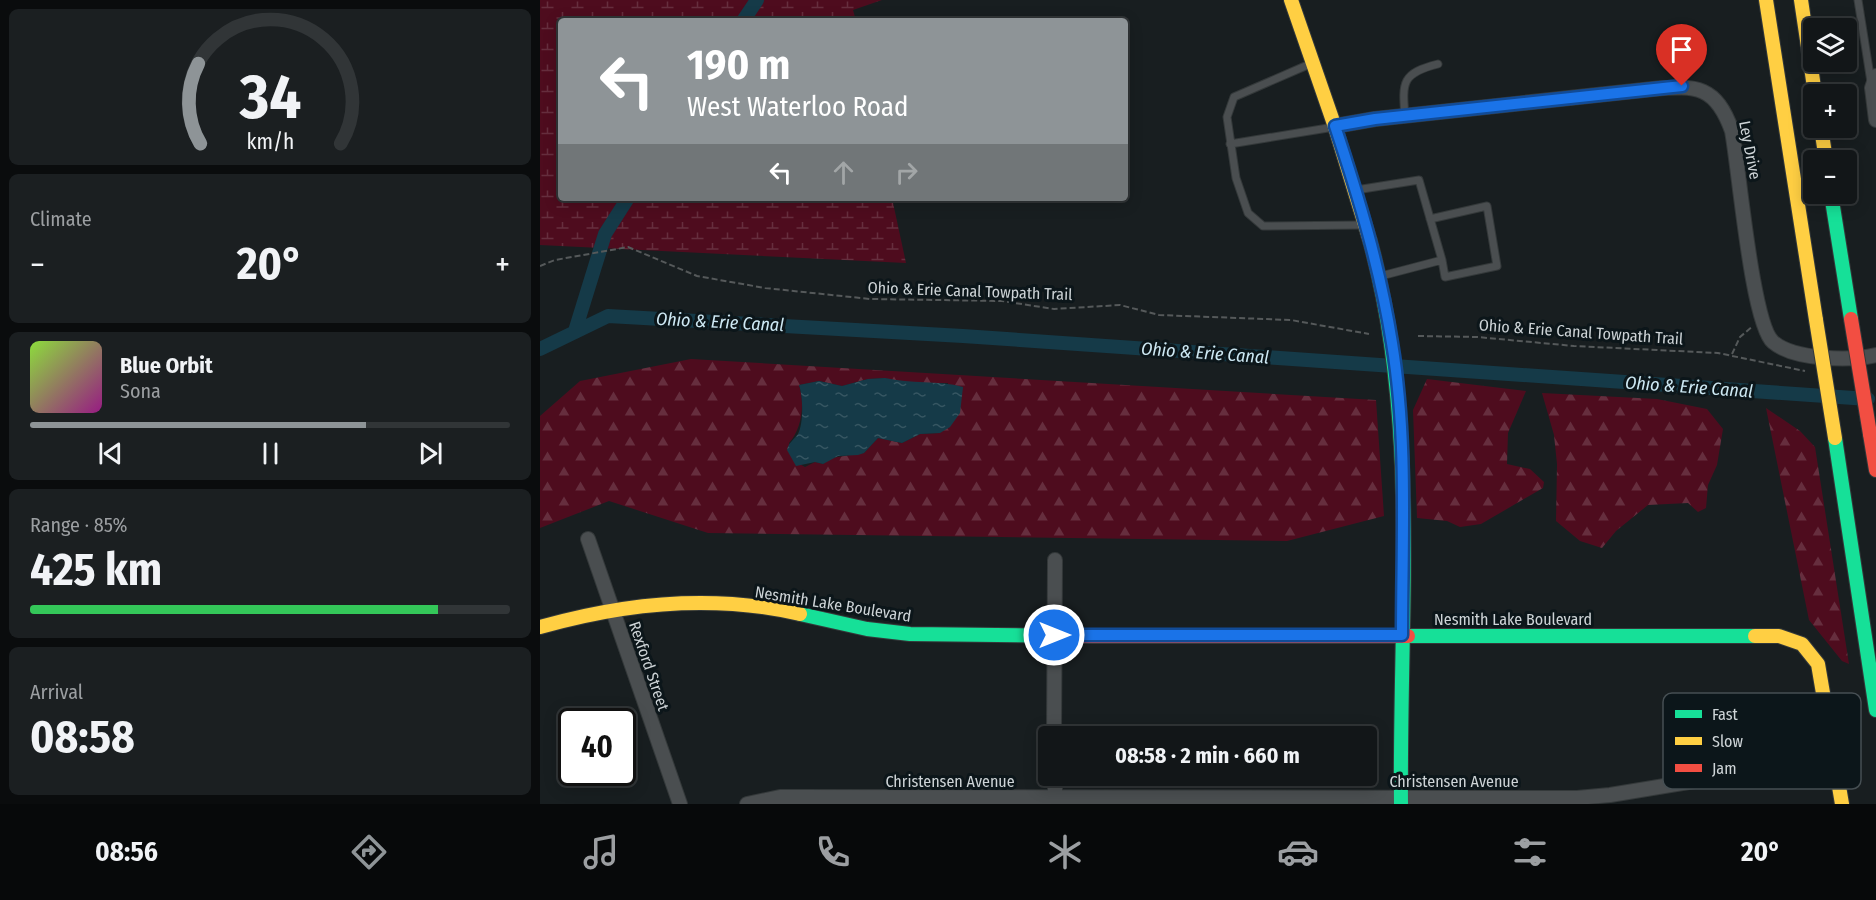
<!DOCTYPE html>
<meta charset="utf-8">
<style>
body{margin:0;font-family:"Fira Sans Condensed",sans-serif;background:#1b1f21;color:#f1f3f6;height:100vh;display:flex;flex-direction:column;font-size:22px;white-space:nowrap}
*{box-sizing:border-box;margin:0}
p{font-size:20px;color:#9c9fa2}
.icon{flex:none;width:33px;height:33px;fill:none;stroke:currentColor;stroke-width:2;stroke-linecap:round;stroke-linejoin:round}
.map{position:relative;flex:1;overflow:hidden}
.side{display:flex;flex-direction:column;gap:9px;padding:9px;background:#0a0c0d;width:540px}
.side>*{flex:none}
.banner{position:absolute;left:18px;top:18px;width:570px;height:183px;border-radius:6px;box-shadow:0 3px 15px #0003,0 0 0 2px #313537;background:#8e9497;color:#fff;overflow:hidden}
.controls{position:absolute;left:1263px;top:18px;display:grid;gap:12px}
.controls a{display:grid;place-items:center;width:54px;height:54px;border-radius:6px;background:#121618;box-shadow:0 3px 15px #0003,0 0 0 2px #313537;font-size:30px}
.speed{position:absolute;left:18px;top:708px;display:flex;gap:12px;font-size:30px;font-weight:700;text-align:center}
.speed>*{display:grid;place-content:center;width:78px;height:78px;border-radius:50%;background:#121618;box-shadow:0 3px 15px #0003,0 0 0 2px #313537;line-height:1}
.speed .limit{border:3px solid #111;border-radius:9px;background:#fff;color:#111}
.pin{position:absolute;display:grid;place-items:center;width:51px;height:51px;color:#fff;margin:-62px -26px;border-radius:50% 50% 50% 0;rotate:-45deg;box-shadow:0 0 6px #0007}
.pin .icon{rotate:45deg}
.me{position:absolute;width:66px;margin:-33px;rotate:90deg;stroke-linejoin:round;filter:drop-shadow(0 0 4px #0008)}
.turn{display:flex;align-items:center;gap:21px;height:126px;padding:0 30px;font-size:27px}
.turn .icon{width:78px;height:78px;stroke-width:2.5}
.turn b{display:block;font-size:42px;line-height:51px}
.lanes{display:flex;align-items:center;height:57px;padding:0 30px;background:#0003;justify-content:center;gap:30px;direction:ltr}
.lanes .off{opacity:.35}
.big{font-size:45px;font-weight:700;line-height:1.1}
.side .tile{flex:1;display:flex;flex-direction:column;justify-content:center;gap:9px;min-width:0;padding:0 21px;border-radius:9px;background:#1b1f21}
.side .dial{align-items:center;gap:0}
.dial svg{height:156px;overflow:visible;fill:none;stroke:#313537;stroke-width:7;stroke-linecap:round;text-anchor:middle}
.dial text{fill:#f1f3f6;stroke:none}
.song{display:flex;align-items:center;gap:18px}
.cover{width:72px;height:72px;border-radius:9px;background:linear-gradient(135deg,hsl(90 70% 55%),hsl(310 70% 35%))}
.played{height:6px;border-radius:3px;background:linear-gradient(90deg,#8e9497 70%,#313537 70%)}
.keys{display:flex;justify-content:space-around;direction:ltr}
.heat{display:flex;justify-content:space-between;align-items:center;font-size:33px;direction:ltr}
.charge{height:9px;border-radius:4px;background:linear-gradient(90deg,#34c759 85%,#313537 0)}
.trip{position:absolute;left:498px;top:726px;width:339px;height:60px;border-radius:6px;background:#121618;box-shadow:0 3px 15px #0003,0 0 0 2px #313537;font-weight:700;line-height:60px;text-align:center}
.menu{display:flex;height:96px;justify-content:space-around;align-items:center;background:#07090a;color:#9c9fa2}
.menu .icon{width:42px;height:42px}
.menu .active{color:#8e9497}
.menu b{font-size:27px;color:#f1f3f6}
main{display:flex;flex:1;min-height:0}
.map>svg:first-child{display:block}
</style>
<main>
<section class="side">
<div class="tile dial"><svg viewBox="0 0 100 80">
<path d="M14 69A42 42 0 1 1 86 69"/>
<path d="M14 69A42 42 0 0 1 13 28" stroke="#8e9497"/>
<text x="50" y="56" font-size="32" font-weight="700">34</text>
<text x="50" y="72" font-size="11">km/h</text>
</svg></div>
<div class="tile"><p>Climate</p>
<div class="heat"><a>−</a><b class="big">20°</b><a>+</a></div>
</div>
<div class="tile">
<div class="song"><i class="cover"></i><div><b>Blue Orbit</b><p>Sona</p></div></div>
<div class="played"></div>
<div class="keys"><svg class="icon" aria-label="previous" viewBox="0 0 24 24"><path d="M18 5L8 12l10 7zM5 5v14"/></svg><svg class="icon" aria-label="pause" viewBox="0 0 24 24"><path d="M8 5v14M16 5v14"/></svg><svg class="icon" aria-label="next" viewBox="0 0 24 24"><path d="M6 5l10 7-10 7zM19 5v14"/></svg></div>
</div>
<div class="tile"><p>Range · 85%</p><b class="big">425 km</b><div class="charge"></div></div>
<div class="tile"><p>Arrival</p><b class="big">08:58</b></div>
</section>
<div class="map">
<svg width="1336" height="804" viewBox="0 0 1336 804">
<defs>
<pattern id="forest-firs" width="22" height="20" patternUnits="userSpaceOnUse" patternTransform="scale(1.5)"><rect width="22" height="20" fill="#4e0c1e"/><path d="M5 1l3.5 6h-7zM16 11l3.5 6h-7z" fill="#662e3e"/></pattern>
<pattern id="wetland-marsh" width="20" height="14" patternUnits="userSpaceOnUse" patternTransform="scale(1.5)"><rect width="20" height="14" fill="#4e0c1e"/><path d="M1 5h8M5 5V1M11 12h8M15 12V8" fill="none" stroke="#662e3e"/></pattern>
<pattern id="water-ripples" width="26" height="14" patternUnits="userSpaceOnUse" patternTransform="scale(1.5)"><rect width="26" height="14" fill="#153a48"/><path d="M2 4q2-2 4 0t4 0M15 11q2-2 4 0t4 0" fill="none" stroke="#365662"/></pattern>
</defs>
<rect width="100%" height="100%" fill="#181e20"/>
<path fill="url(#forest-firs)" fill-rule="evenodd" d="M151 359 836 400 844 516 747 541 168 533 69 501 0 528V416L40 381ZM344 378 368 383H408L400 433 380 434 362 443 338 438 324 453 291 458 283 464 275 462 265 467 254 461 249 443C262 429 265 404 259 385L279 381 302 386 328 379Z
M887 379 986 391 968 433 967 464 990 469 1004 482 1003 488 941 524 920 527 907 521 877 518 873 410Z
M1002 393 1117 399 1167 409 1183 429 1177 465 1168 485 1166 508 1158 512 1148 503 1108 505 1076 531 1062 548 1040 541 1016 521 1017 464 1014 435Z
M1226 408 1260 431 1275 447 1309 664 1302 661 1269 620Z"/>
<path fill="url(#wetland-marsh)" d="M0 0H342L313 10 316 21H21V198H352L366 263 0 245Z"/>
<path fill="url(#water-ripples)" d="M345 378C371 384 398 380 423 387L420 413 410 427 400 433 380 434 362 443 338 438 324 453 318 455 298 456 283 464 275 462 256 466 247 450C249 442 253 441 258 434 264 423 263 396 259 385L279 381 302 386 328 379Z"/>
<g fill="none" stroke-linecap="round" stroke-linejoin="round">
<path stroke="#153a48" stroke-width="14" d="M203 21 217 0
M35 331 65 234 88 198
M0 349 68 316 423 336 1328 399"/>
<defs>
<path id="lane" d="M1318 0 1331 82
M770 64 694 97 687 117 696 178 708 213 723 226 822 225
M865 116C862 82 862 73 898 64
M690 144 794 127
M816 190 879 180 902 260 841 276
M890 219 947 206 957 266 905 277 902 260"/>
<path id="street" d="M1336 76 1332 88 1336 120
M795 126 835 119 1113 89C1157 85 1176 86 1192 131 1199 168 1212 324 1233 342 1254 360 1310 361 1336 355
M48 539 140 804
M514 736 515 560
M515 776V804
M207 804 240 797 1037 798 1070 795 1294 758"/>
<path id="fast" d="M1291 194 1311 319
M830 241C880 424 859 617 861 804
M1295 438 1336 710
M260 614 327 629 370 634 539 636
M868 636H1215"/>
<path id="slow" d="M751 0 795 127 830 241
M1226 0 1276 320
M1261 0 1275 94
M1281 128 1286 160
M0 627C84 603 174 594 260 614
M1215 636H1239L1262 644 1278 664 1302 804"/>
<path id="jam" d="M1330 434 1336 470
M539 636H868"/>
</defs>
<use href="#lane" stroke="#34393a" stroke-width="9"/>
<use href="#street" stroke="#34393a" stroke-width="16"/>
<use href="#fast" stroke="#34393a" stroke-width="16"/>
<use href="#slow" stroke="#34393a" stroke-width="16"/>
<use href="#jam" stroke="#34393a" stroke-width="16"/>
<path stroke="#55595a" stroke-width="2" stroke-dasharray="6 3" stroke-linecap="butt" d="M0 266 15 260 88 247 157 276 225 288 330 299 462 301 514 309 580 305 619 315 751 320 829 334
M878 336 937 337 1034 346 1178 353 1265 371
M1192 354 1200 337 1213 326"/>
<use href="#lane" stroke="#4a4e50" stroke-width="7"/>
<use href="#street" stroke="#4a4e50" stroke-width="14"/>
<use href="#fast" stroke="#16e098" stroke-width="14"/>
<use href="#slow" stroke="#ffcf43" stroke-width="14"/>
<use href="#jam" stroke="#f24e42" stroke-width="14"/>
<defs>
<path id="slow-bridge" d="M1276 320 1295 438"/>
<path id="jam-bridge" d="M1311 319 1330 434"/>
</defs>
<use href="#slow-bridge" stroke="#34393a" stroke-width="16" stroke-linecap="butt"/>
<use href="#jam-bridge" stroke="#34393a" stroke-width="16" stroke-linecap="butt"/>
<use href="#slow-bridge" stroke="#ffcf43" stroke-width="14"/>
<use href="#jam-bridge" stroke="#f24e42" stroke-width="14"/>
</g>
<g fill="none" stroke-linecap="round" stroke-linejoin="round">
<defs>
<path id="route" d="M514 635H862C862 539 868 439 852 343 840 268 819 198 795 126L835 119 1142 86"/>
</defs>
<use href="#route" stroke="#114b97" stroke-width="15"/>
<use href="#route" stroke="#1a73e8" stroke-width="10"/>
</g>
<g text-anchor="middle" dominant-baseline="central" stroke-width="6" stroke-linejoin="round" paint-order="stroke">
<g font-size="16" fill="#ced4d7" stroke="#0c161a">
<text transform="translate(1210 150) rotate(79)">Ley Drive</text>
<text transform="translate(430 291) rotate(2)">Ohio &amp; Erie Canal Towpath Trail</text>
<text transform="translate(1041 332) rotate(4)">Ohio &amp; Erie Canal Towpath Trail</text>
<text transform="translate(293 604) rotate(9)">Nesmith Lake Boulevard</text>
<text x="973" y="619">Nesmith Lake Boulevard</text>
<text transform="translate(109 666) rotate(71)">Rexford Street</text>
<text x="410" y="781">Christensen Avenue</text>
<text x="914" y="781">Christensen Avenue</text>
</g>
<g font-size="18" font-style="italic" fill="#cee9f4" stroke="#0c161a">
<text transform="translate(180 322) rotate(3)">Ohio &amp; Erie Canal</text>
<text transform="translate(665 353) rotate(4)">Ohio &amp; Erie Canal</text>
<text transform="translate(1149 387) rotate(4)">Ohio &amp; Erie Canal</text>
</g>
</g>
<rect x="1123" y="693" width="198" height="96" rx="9" fill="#0c161a" stroke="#464f53" stroke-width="1.5"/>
<rect x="1135" y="710" width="27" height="8" fill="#16e098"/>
<rect x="1135" y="737" width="27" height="8" fill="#ffcf43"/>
<rect x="1135" y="764" width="27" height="8" fill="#f24e42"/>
<g font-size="16" fill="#ced4d7">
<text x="1172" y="720">Fast</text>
<text x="1172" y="747">Slow</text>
<text x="1172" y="774">Jam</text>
</g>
</svg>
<div class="controls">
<a><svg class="icon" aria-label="layers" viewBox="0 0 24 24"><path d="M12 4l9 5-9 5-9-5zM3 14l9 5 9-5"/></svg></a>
<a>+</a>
<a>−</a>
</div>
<div class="speed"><div class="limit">40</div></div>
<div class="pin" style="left:1142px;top:86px;background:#d93025"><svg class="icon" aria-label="arrive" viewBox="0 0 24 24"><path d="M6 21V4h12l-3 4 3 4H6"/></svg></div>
<svg class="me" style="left:514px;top:635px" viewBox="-20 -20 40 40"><circle r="17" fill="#1a73e8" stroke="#fff" stroke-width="3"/><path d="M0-11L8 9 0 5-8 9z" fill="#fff"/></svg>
<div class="trip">08:58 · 2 min · 660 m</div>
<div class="banner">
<div class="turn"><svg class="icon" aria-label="left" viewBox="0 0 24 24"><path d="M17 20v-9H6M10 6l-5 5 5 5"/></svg><div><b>190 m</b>West Waterloo Road</div></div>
<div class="lanes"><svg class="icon" aria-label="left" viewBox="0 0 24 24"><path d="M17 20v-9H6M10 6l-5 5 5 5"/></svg><svg class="icon off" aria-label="ahead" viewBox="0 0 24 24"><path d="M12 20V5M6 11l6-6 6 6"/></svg><svg class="icon off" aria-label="right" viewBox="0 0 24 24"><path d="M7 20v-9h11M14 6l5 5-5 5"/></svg></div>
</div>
</div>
</main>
<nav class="menu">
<b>08:56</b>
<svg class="icon active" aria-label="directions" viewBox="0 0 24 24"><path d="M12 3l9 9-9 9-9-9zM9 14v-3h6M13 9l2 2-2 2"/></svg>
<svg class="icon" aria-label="music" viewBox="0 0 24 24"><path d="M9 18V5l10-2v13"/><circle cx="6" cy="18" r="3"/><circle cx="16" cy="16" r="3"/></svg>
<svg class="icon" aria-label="phone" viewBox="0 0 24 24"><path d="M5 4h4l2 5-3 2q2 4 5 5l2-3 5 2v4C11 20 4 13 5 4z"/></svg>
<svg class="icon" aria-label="climate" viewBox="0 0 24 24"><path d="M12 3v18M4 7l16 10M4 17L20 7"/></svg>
<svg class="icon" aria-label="car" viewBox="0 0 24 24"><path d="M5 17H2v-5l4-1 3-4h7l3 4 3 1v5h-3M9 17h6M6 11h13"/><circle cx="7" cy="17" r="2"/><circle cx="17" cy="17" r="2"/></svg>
<svg class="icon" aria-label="filters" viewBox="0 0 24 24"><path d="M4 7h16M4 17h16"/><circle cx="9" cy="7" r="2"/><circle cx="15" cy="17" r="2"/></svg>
<b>20°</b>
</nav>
